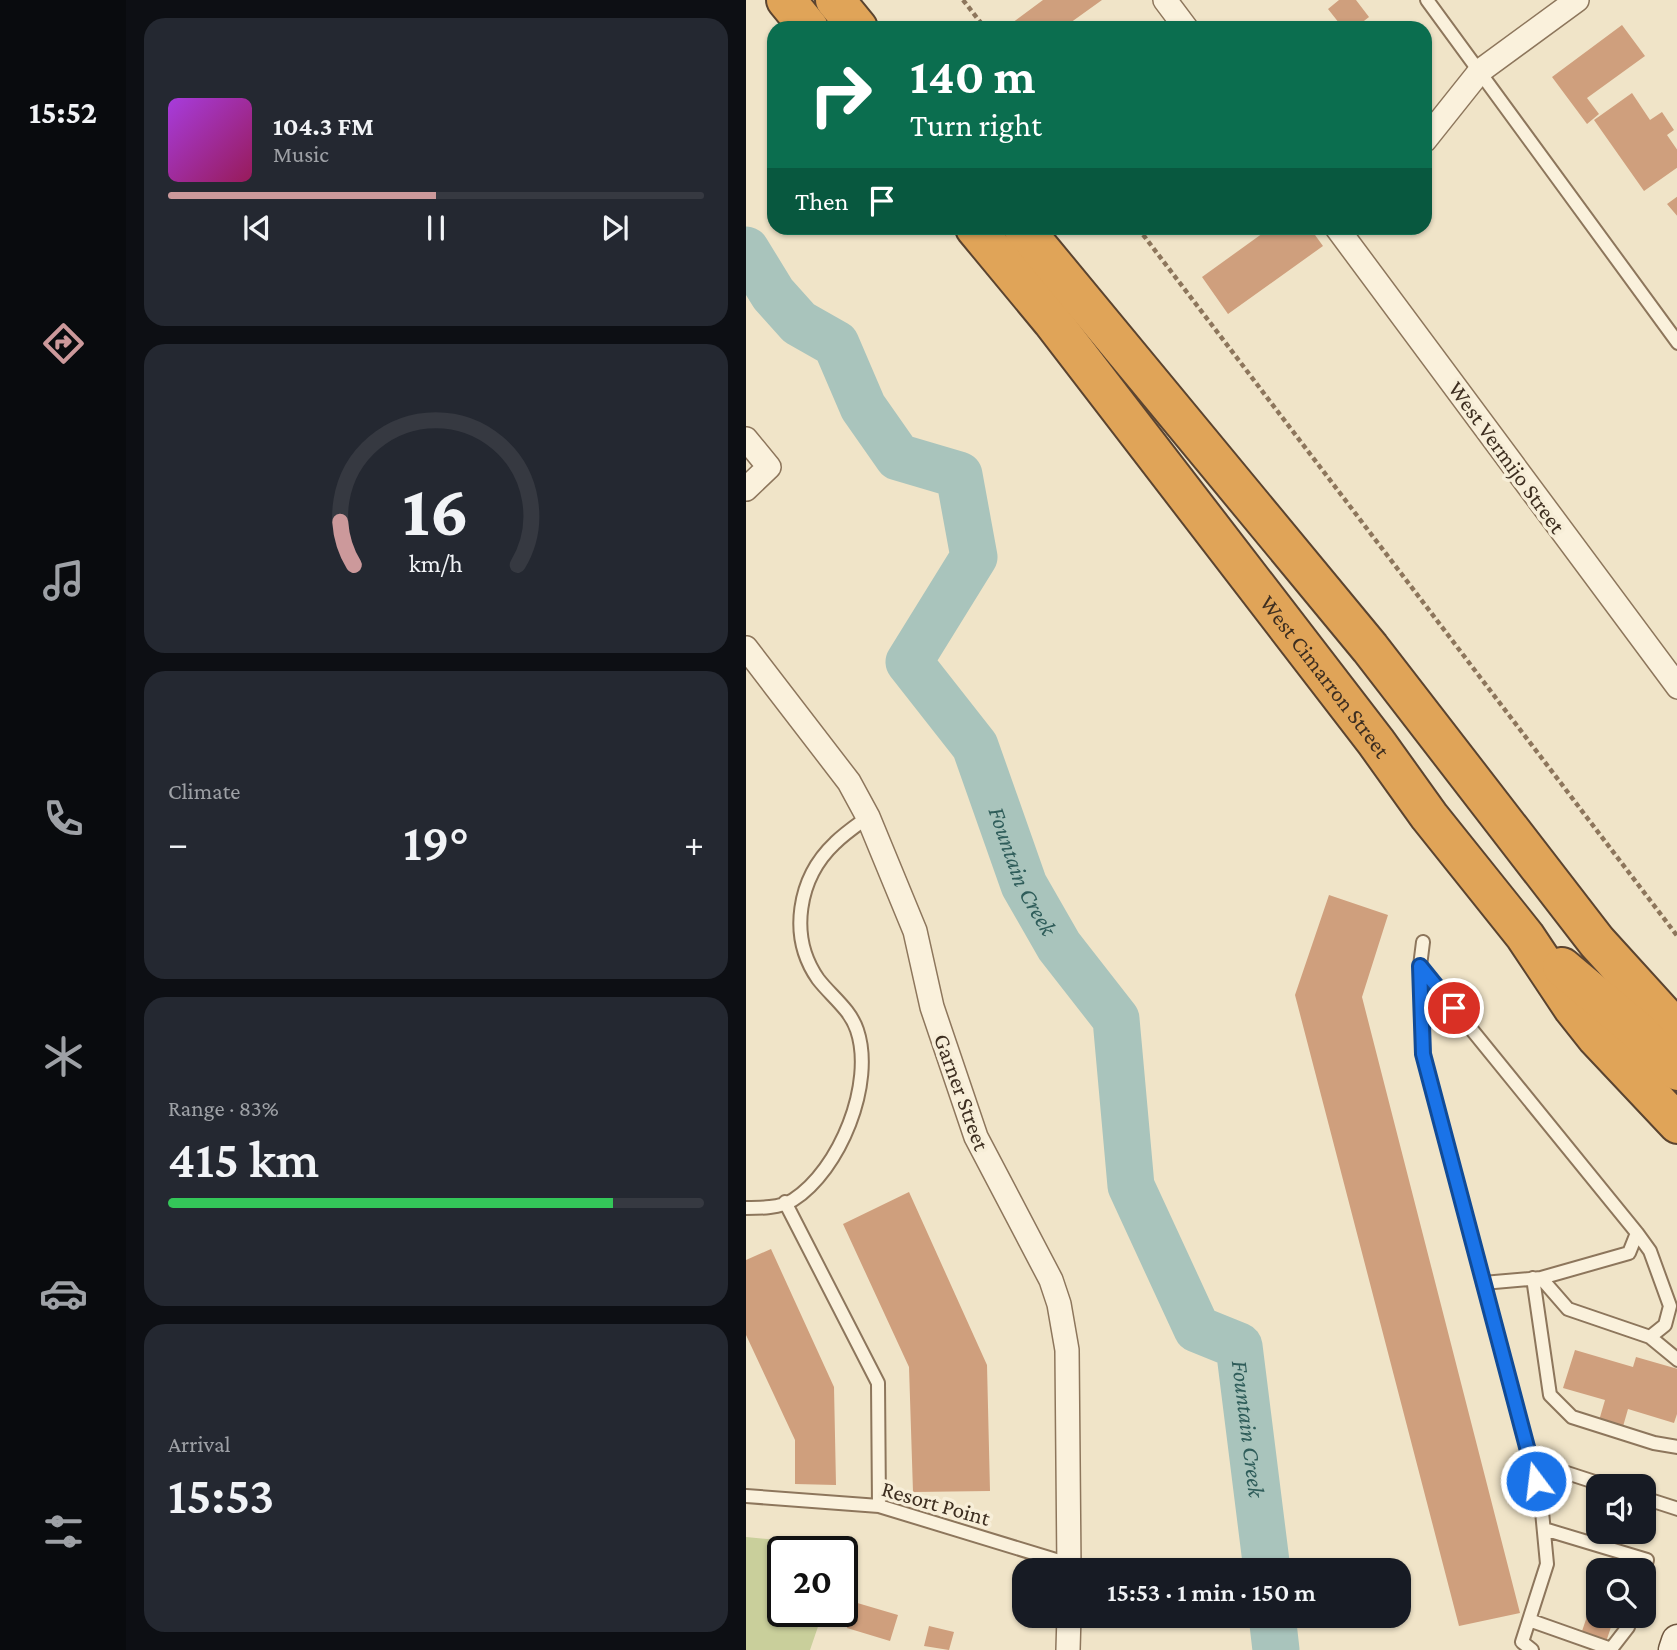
<!DOCTYPE html>
<meta charset="utf-8">
<style>
body{margin:0;font-family:"Crimson Pro",serif;background:#242831;color:#f1f3f6;height:100vh;display:flex;flex-direction:column;font-size:26px;white-space:nowrap}
*{box-sizing:border-box;margin:0}
p{font-size:23px;color:#9ea1a6}
.icon{flex:none;width:38px;height:38px;fill:none;stroke:currentColor;stroke-width:2;stroke-linecap:round;stroke-linejoin:round}
.map{position:relative;flex:1;overflow:hidden}
.drawer{display:flex;flex-direction:column;gap:18px;padding:18px;background:#0d0f14;width:620px}
.drawer>*{flex:none}
.guide{position:absolute;left:21px;top:21px;width:665px;height:214px;border-radius:21px;box-shadow:0 2px 5px #0004;background:#0b6e4f;color:#fff;overflow:hidden}
.buttons{position:absolute;left:840px;top:1474px;display:grid;gap:14px}
.buttons a{display:grid;place-items:center;width:70px;height:70px;border-radius:14px;background:#171b24;box-shadow:0 2px 5px #0004;font-size:35px}
.speed{position:absolute;left:21px;top:1536px;display:flex;gap:14px;font-size:35px;font-weight:700;text-align:center}
.speed>*{display:grid;place-content:center;width:91px;height:91px;border-radius:50%;background:#171b24;box-shadow:0 2px 5px #0004;line-height:1}
.speed .limit{border:4px solid #111;border-radius:10px;background:#fff;color:#111}
.pin{position:absolute;display:grid;place-items:center;width:60px;height:60px;color:#fff;margin:-30px;border:4px solid #fff;border-radius:50%;box-shadow:0 2px 7px #0007}
.me{position:absolute;width:77px;margin:-38px;rotate:345deg;stroke-linejoin:round;filter:drop-shadow(0 0 5px #0008)}
.turn{display:flex;align-items:center;gap:24px;height:147px;padding:0 28px;font-size:32px}
.turn .icon{width:91px;height:91px;stroke-width:2.5}
.turn b{display:block;font-size:49px;line-height:60px}
.then{display:flex;align-items:center;height:66px;padding:0 28px;background:#0003;gap:14px;font-size:26px}
.big{font-size:52px;font-weight:600;line-height:1.1}
.drawer .card{flex:1;display:flex;flex-direction:column;justify-content:center;gap:10px;min-width:0;padding:0 24px;border-radius:21px;background:#242831}
.drawer .dial{align-items:center;gap:0}
.dial svg{height:182px;overflow:visible;fill:none;stroke:#363941;stroke-width:7;stroke-linecap:round;text-anchor:middle}
.dial text{fill:#f1f3f6;stroke:none}
.song{display:flex;align-items:center;gap:21px}
.cover{width:84px;height:84px;border-radius:10px;background:linear-gradient(135deg,hsl(280 70% 55%),hsl(330 70% 35%))}
.played{height:7px;border-radius:4px;background:linear-gradient(90deg,#cc999b 50%,#363941 50%)}
.keys{display:flex;justify-content:space-around;direction:ltr}
.heat{display:flex;justify-content:space-between;align-items:center;font-size:38px;direction:ltr}
.charge{height:10px;border-radius:5px;background:linear-gradient(90deg,#34c759 83%,#363941 0)}
.trip{position:absolute;left:266px;top:1558px;width:399px;height:70px;border-radius:21px;background:#171b24;box-shadow:0 2px 5px #0004;font-weight:600;line-height:70px;text-align:center}
main{display:flex;flex:1;min-height:0}
.menu{display:flex;flex-direction:column;width:126px;justify-content:space-around;align-items:center;background:#090b0e;color:#9ea1a6}
.menu .icon{width:49px;height:49px}
.menu .selected{color:#cc999b}
.menu b{font-size:32px;color:#f1f3f6}
.map>svg:first-child{display:block}
</style>
<main>
<nav class="menu">
<b>15:52</b>
<svg class="icon selected" aria-label="directions" viewBox="0 0 24 24"><path d="M12 3l9 9-9 9-9-9zM9 14v-3h6M13 9l2 2-2 2"/></svg>
<svg class="icon" aria-label="music" viewBox="0 0 24 24"><path d="M9 18V5l10-2v13"/><circle cx="6" cy="18" r="3"/><circle cx="16" cy="16" r="3"/></svg>
<svg class="icon" aria-label="phone" viewBox="0 0 24 24"><path d="M5 4h4l2 5-3 2q2 4 5 5l2-3 5 2v4C11 20 4 13 5 4z"/></svg>
<svg class="icon" aria-label="climate" viewBox="0 0 24 24"><path d="M12 3v18M4 7l16 10M4 17L20 7"/></svg>
<svg class="icon" aria-label="car" viewBox="0 0 24 24"><path d="M5 17H2v-5l4-1 3-4h7l3 4 3 1v5h-3M9 17h6M6 11h13"/><circle cx="7" cy="17" r="2"/><circle cx="17" cy="17" r="2"/></svg>
<svg class="icon" aria-label="filters" viewBox="0 0 24 24"><path d="M4 7h16M4 17h16"/><circle cx="9" cy="7" r="2"/><circle cx="15" cy="17" r="2"/></svg>
</nav>
<section class="drawer">
<div class="card">
<div class="song"><i class="cover"></i><div><b>104.3 FM</b><p>Music</p></div></div>
<div class="played"></div>
<div class="keys"><svg class="icon" aria-label="previous" viewBox="0 0 24 24"><path d="M18 5L8 12l10 7zM5 5v14"/></svg><svg class="icon" aria-label="pause" viewBox="0 0 24 24"><path d="M8 5v14M16 5v14"/></svg><svg class="icon" aria-label="next" viewBox="0 0 24 24"><path d="M6 5l10 7-10 7zM19 5v14"/></svg></div>
</div>
<div class="card dial"><svg viewBox="0 0 100 80">
<path d="M14 69A42 42 0 1 1 86 69"/>
<path d="M14 69A42 42 0 0 1 8 50" stroke="#cc999b"/>
<text x="50" y="56" font-size="32" font-weight="700">16</text>
<text x="50" y="72" font-size="11">km/h</text>
</svg></div>
<div class="card"><p>Climate</p>
<div class="heat"><a>−</a><b class="big">19°</b><a>+</a></div>
</div>
<div class="card"><p>Range · 83%</p><b class="big">415 km</b><div class="charge"></div></div>
<div class="card"><p>Arrival</p><b class="big">15:53</b></div>
</section>
<div class="map">
<svg width="932" height="1650" viewBox="0 0 932 1650">
<rect width="100%" height="100%" fill="#f0e4c8"/>
<path fill="#c9cf9b" d="M0 1537 32 1540 49 1552H37V1612H77L64 1650H0Z"/>
<g fill="none" stroke-linecap="round" stroke-linejoin="round">
<g stroke="#a9c4bc" stroke-width="47">
<path id="s1" d="M0 250 27 294 53 323 90 344 117 407 152 457 213 475 228 557 163 662 229 746 278 885 313 946 370 1019 385 1186 451 1329 493 1346 521 1570"/>
<path d="M526 1615 530 1650"/>
</g>
</g>
<path fill="#cf9f7d" d="M297 0H356L317 28H269L266 23Z
M593 0H610L623 17 609 28H597L582 9Z
M876 25 899 56 841 98 853 114 841 124 806 77Z
M886 93 904 120 916 112 928 130 921 135 932 151V167L898 191 848 120Z
M932 196V217L921 204Z
M524 228H564L577 246 482 314 456 277Z
M583 895 642 915 616 997 774 1613 713 1626 549 995Z
M163 1192 241 1365 244 1491 167 1492 163 1367 97 1224Z
M25 1249 88 1387 90 1485 49 1484V1440L0 1335V1260Z
M829 1350 887 1367 890 1357 932 1369V1411L928 1423 882 1409 876 1430 852 1424 859 1400 817 1388Z
M852 1584V1615H869L859 1645 834 1637Z
M108 1602 152 1615 144 1641 101 1628Z
M183 1626 208 1632 203 1650 178 1646Z"/>
<g fill="none" stroke-linecap="round" stroke-linejoin="round">
<defs>
<path id="lane" d="M681 0 932 343
M677 942 674 966 891 1233 883 1253 795 1278 737 1283
M674 966 677 1054 795 1501 801 1564 776 1642 786 1650
M39 1202 132 1383 133 1506
M0 1208C14 1208 34 1208 47 1200 94 1170 129 1083 111 1030 104 1009 85 996 72 979 42 936 52 878 89 843 99 833 111 825 122 817
M787 1278 804 1395 826 1417 908 1443 932 1447
M795 1278 822 1309 904 1337 919 1325 924 1306 904 1251 891 1233
M904 1337 932 1360
M784 1461 861 1486
M0 1496 133 1506 323 1564
M898 1498 932 1509
M798 1529 901 1560 898 1571
M783 1620 865 1649 882 1627 885 1615"/>
<path id="street" d="M419 0 440 28
M679 140 734 71 831 0
M591 228 932 687
M0 439 23 467 0 489
M0 648 103 782 122 817 169 931 186 1007 230 1137 305 1280 313 1304 321 1350 323 1570
M322 1650 323 1615"/>
<path id="secondary" d="M929 1650 932 1641"/>
<g id="highway">
<path d="M40 0 63 28"/>
<path d="M89 0 112 28"/>
<path id="s2" d="M229 228 306 321 630 742 683 816 779 936 827 1008 850 1037 932 1124"/>
<path d="M277 228 624 648 851 942 932 1031"/>
<path d="M816 967 891 1030 932 1071"/>
</g>
</defs>
<use href="#lane" stroke="#8d765c" stroke-width="16"/>
<use href="#street" stroke="#8d765c" stroke-width="26"/>
<use href="#secondary" stroke="#6f573f" stroke-width="35"/>
<use href="#highway" stroke="#5b4430" stroke-width="42"/>
<path stroke="#8d765c" stroke-width="4.5" stroke-dasharray="5 3.5" stroke-linecap="butt" d="M217 0 239 28
M392 228 932 937"/>
<use href="#lane" stroke="#faf1dc" stroke-width="12"/>
<use href="#street" stroke="#faf1dc" stroke-width="23"/>
<use href="#secondary" stroke="#faf1dc" stroke-width="32"/>
<use href="#highway" stroke="#e0a458" stroke-width="38"/>
</g>
<g fill="none" stroke-linecap="round" stroke-linejoin="round">
<defs>
<path id="route" d="M708 1008 674 966 677 1054 790 1481"/>
</defs>
<use href="#route" stroke="#114b97" stroke-width="18"/>
<use href="#route" stroke="#1a73e8" stroke-width="12"/>
</g>
<g text-anchor="middle" dominant-baseline="central" stroke-width="7" stroke-linejoin="round" paint-order="stroke">
<g font-size="23" fill="#3d2e20" stroke="#f7eed8">
<text transform="translate(761 457) rotate(54)">West Vermijo Street</text>
<text stroke="none"><textPath href="#s2" startOffset="569">West Cimarron Street</textPath></text>
<text transform="translate(216 1092) rotate(70)">Garner Street</text>
<text transform="translate(190 1503) rotate(16)">Resort Point</text>
</g>
<g font-size="24" font-style="italic" fill="#2f5d5a" stroke="#f7eed8">
<text stroke="none"><textPath href="#s1" startOffset="774">Fountain Creek</textPath></text>
<text stroke="none"><textPath href="#s1" startOffset="1404">Fountain Creek</textPath></text>
</g>
</g>
</svg>
<div class="buttons">
<a><svg class="icon" aria-label="sound" viewBox="0 0 24 24"><path d="M4 9h4l5-4v14l-5-4H4zM17 9q2 3 0 6"/></svg></a>
<a><svg class="icon" aria-label="search" viewBox="0 0 24 24"><circle cx="10" cy="10" r="6"/><path d="M15 15l6 6"/></svg></a>
</div>
<div class="speed"><div class="limit">20</div></div>
<div class="pin" style="left:708px;top:1008px;background:#d93025"><svg class="icon" aria-label="arrive" viewBox="0 0 24 24"><path d="M6 21V4h12l-3 4 3 4H6"/></svg></div>
<svg class="me" style="left:790px;top:1481px" viewBox="-20 -20 40 40"><circle r="17" fill="#1a73e8" stroke="#fff" stroke-width="3"/><path d="M0-11L8 9 0 5-8 9z" fill="#fff"/></svg>
<div class="trip">15:53 · 1 min · 150 m</div>
<div class="guide">
<div class="turn"><svg class="icon" aria-label="right" viewBox="0 0 24 24"><path d="M7 20v-9h11M14 6l5 5-5 5"/></svg><div><b>140 m</b>Turn right</div></div>
<div class="then">Then<svg class="icon" aria-label="arrive" viewBox="0 0 24 24"><path d="M6 21V4h12l-3 4 3 4H6"/></svg></div>
</div>
</div>
</main>
